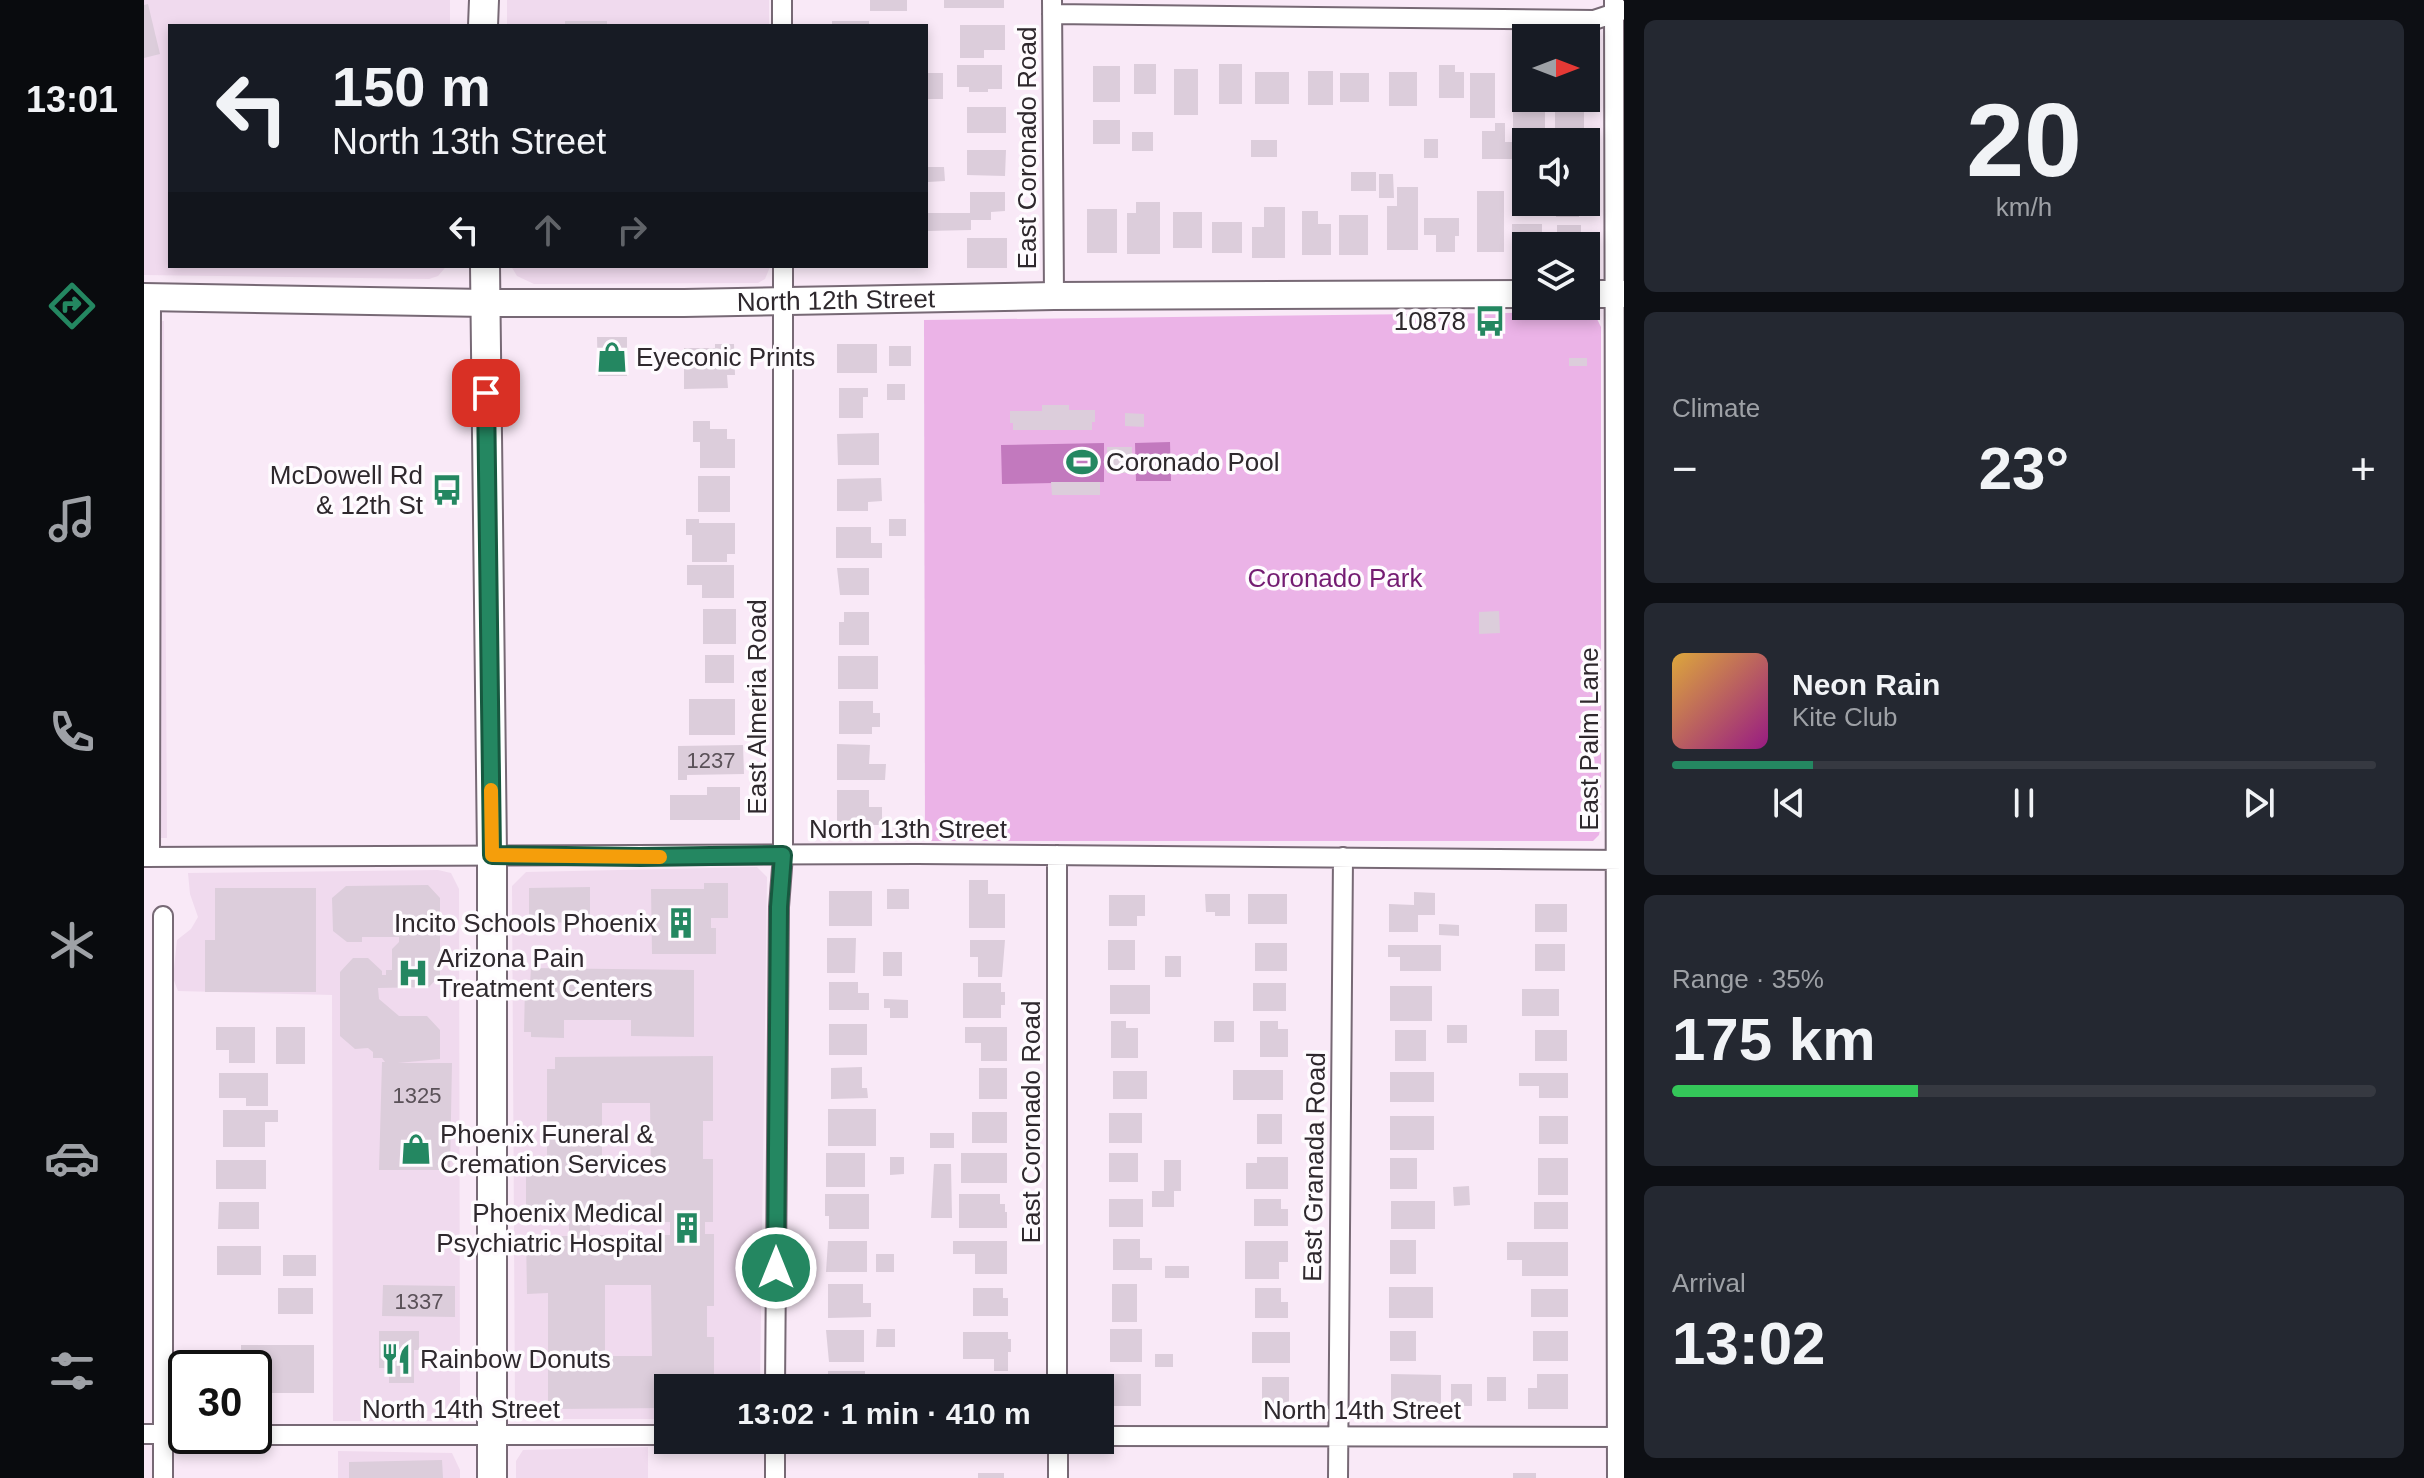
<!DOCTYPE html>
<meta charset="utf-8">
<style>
body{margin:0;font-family:Arial,sans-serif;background:#242831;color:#f1f3f6;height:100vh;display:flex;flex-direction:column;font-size:30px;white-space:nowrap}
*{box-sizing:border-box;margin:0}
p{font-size:26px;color:#9ea1a6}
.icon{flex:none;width:44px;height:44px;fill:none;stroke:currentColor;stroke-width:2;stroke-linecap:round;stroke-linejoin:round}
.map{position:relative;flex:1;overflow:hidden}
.sheet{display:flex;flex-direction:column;gap:20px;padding:20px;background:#0d0f14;width:800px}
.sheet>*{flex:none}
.hud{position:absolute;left:24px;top:24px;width:760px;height:244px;border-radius:0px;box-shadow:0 4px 12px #0003;background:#171b24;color:#f1f3f6;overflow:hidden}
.needle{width:52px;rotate:90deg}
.controls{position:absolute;left:1368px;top:24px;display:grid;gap:16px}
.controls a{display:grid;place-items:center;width:88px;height:88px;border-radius:0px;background:#171b24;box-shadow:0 4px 12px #0003;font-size:40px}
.speed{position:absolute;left:24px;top:1350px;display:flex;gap:16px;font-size:40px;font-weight:700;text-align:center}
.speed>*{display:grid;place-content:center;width:104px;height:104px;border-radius:50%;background:#171b24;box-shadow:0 4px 12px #0003;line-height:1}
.speed .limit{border:4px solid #111;border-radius:12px;background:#fff;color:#111}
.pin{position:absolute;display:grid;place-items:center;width:68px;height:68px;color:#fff;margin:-34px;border-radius:16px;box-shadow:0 4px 12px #0006}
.me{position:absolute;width:88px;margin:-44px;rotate:0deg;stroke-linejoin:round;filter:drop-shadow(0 0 6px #0008)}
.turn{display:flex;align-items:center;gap:28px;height:168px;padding:0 32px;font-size:36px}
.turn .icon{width:104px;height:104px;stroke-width:2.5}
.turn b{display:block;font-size:56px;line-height:68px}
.lanes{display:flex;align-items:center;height:76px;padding:0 32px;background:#0003;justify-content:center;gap:40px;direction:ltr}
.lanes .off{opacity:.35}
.big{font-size:60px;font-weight:700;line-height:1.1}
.sheet .tile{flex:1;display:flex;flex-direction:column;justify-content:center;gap:12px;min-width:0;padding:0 28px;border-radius:12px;background:#242831}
.sheet .dial{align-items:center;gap:0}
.dial b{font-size:104px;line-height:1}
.song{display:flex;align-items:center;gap:24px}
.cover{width:96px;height:96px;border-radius:12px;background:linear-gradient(135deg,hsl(40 70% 55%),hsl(310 70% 35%))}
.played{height:8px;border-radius:4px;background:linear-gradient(90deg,#248761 20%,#363941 20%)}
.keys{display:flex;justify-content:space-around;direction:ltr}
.heat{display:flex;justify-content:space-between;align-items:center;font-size:44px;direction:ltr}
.charge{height:12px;border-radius:6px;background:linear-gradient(90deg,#34c759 35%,#363941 0)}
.trip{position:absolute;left:510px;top:1374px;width:460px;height:80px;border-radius:0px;background:#171b24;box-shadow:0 4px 12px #0003;font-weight:700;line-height:80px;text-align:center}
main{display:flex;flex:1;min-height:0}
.tabs{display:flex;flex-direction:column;width:144px;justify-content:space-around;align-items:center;background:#090b0e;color:#9ea1a6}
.tabs .icon{width:56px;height:56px}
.tabs .current{color:#248761}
.tabs b{font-size:36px;color:#f1f3f6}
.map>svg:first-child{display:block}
</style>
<main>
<nav class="tabs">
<b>13:01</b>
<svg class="icon current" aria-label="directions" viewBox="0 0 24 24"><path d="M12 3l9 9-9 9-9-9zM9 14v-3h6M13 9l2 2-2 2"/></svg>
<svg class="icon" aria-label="music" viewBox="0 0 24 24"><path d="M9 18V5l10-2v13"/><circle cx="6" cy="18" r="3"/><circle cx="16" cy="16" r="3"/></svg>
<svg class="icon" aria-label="phone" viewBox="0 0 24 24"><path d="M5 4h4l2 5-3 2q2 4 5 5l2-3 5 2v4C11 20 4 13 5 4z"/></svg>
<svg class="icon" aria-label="climate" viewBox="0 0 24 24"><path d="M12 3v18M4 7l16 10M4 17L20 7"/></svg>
<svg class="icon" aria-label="car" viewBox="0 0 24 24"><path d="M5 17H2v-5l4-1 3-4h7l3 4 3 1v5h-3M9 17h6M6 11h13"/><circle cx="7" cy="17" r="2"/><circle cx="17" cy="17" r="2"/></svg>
<svg class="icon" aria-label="filters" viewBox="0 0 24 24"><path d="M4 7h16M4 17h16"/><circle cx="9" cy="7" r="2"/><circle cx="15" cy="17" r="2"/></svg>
</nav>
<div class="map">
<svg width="1480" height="1478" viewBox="0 0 1480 1478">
<rect width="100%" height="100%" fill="#f9e9f7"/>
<path fill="#f0daee" d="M0 0H306V26H26V266H302L300 269 294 276 285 279 0 275Z
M363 0H625V26H363Z
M367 266H626V267L621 279 614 283 390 284 373 276Z
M0 321H20L23 838H0Z
M613 867 623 877 616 1388H524V1419H383L371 1406 368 886 382 872Z
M294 870 307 873 315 889 316 1409 310 1418 301 1421H189L188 995 34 991 29 978 33 940 47 929 54 917 46 894 44 873Z
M504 1447V1478H372V1461L379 1450Z
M194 1451 308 1453 316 1470V1478H194Z"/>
<path fill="#ebb3e7" d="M1443 312 1451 315 1457 327V825L1455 835 1449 841H781L780 320Z"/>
<path fill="#c279be" d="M1026 442 1027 481H992L991 443Z
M960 443V482L858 484 857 445Z"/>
<path fill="#dccddb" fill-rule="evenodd" d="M726 0H763V11H726Z
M800 0H860V8H800Z
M4 4 16 54 0 58V5Z
M421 21H463V26H421Z
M688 21H725V26H688Z
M816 25H861V50H840V58H816Z
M990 64H1012V94H990Z
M1075 64H1098V104H1075Z
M813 65H858V89H844V92H825V87H813Z
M1295 65H1311V72H1320V98H1295Z
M949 66H976V102H949Z
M1030 69H1054V115H1030Z
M1164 71H1189V105H1164Z
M1111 72H1145V104H1111Z
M1245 72H1273V106H1245Z
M782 73H799V99H782Z
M1196 73H1225V102H1196Z
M1326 73H1351V118H1326Z
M1369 78H1382V98H1401V132H1369Z
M1411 98H1440V128H1411Z
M823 107H862V133H823Z
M949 120H976V144H949Z
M1351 123H1361V142H1373V159H1338V131H1351Z
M988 132H1009V151H988Z
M1280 139H1294V158H1280Z
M1107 140H1133V157H1107Z
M823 150H862L861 176 823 175Z
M784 167H800L801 181 784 182Z
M1207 172H1232V191H1207Z
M1235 174H1249L1250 198H1235Z
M1253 187H1274V250H1243V206H1253Z
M1333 191H1360V252H1333Z
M826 192H861V211L847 212V220H827V230L784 231V213H826Z
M992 202H1016V254H983V213H992Z
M1412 202H1435V217H1412Z
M1120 207H1141V258H1108V227H1120Z
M943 209H973V253H943Z
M1158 211H1174V224H1187V255H1158Z
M1029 212H1058V248H1029Z
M1195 215H1224V255H1195Z
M1280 218H1315V236H1311V252H1292V235H1280Z
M1068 222H1098V253H1068Z
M1368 224H1398V246H1382V256H1368Z
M1413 225H1437V246H1413Z
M823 238H863V268H823Z
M453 337H483V376H454Z
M571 344H590L591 375H583L584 388 540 389V348H571Z
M693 344H733V373H693Z
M745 346H767V366H745Z
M1425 358H1443V366H1425Z
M743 384H761V400H743Z
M695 388H724V397H719V418H695Z
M898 405H925V410H951V422H948V430H869V423H866V411H898Z
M981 413 1000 414V427L981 426Z
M549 421H566V429H583V439H591V468H556V442H549Z
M735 433V465H694L693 434Z
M963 447H988V473H963Z
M554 476H586V512H554Z
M737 478 738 501 724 502V511H693V479Z
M907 482H956V495H908Z
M542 519H555V523H591V554H583V562H548V535H542Z
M745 519H762V536H745Z
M692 527H727V543H738V558H692Z
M543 565H590V598H558V585H543Z
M693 568H725V595H696Z
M559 609H592V644H559Z
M1355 611 1356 633 1335 634V612Z
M700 612H725V645H695V622H700Z
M561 655H590V683H561Z
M694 656H734V689H694Z
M545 699H591V735H545Z
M695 701H729V713H736V727H728V734H695Z
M693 744 726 745 725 764H742L741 780H693Z
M599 745 600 774 543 775V780H534V746Z
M563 787H596V820H526V795H563Z
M693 790H725V807H738V825H693Z
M825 880H844V894H861V928H825Z
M560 883H584V918H567V928H572V954H508L507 889H560Z
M284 885 296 898V975L285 987 234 988 235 999 255 1016H283L296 1030V1059L254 1063H308L306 1170H235L238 1062H241L238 1058H229V1052L224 1048 211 1049 196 1036V972L209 958H224L238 971V975H242V970H248V949L255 942V937H218V942H203L189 931 188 898 202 886Z
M446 887V922L385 923V888Z
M71 888H172V992H61V940H71Z
M743 889H765V909H743Z
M685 891H728V926H685Z
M1270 892 1291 893V915H1274V932H1245V904L1270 905Z
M1061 894H1086V916H1071V912H1062Z
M1104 894H1143V924H1104Z
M965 895H1001V916H993V926H965Z
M1391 904H1423V932H1391Z
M1295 924 1315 925V936L1295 935Z
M683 938H712L711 973H683Z
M826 940H861L858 977H834V957H826Z
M964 940H991V970H964Z
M1111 943H1143V971H1111Z
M1391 944H1421V971H1391Z
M1244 945H1297V971H1256V957H1244Z
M739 952H758V976H739Z
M1021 956H1037V977H1021Z
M387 968 550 970V1037L487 1036V1020H420V1038L387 1037V1032H380L381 985H386Z
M685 982H714V993H725V1010H685Z
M819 983H857V992H861V1005H857V1018H819Z
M1109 983H1142V1011H1109Z
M966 985H1006V1014H966Z
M1246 986H1288V1021H1246Z
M1378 989H1415V1016H1378Z
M740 999 764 1000V1018H746V1008H740Z
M967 1021H982V1028H994V1058H967Z
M1070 1021H1090V1042H1070Z
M1116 1021H1134V1029H1144V1057H1116Z
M685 1024H723V1055H685Z
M1303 1025H1323V1043H1303Z
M72 1027H111V1063H85V1050H72Z
M132 1027H161V1064H132Z
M821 1027H863V1061H837V1043H821Z
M1251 1030H1282V1061H1251Z
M1391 1030H1423V1061H1391Z
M569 1056V1121H559V1159H569V1222H561V1234H570V1306H563V1337H570V1388H524V1408L413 1409V1401H404V1293L383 1294 382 1236H425V1221L382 1222V1167H403V1069H411V1057ZM458 1103H506L507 1174H458ZM446 1222H526V1235H446ZM461 1285H507L508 1356H461Z
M718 1067V1088H723L724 1098 687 1099V1068Z
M835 1068H863V1099H835Z
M1089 1070H1139V1100H1089Z
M969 1071H1003V1099H969Z
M1246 1072H1290V1102H1246Z
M75 1073H124V1106H102V1098H75Z
M1375 1073H1424V1098H1395V1086H1375Z
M684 1109H732V1146H684Z
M79 1110H134V1122H121V1147H79Z
M828 1112H863V1143H828Z
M965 1113H998V1143H965Z
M1113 1114H1138V1144H1113Z
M1246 1116H1290V1150H1246Z
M1395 1116H1424V1144H1395Z
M786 1133H810V1148H786Z
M682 1153H721V1187H682Z
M817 1153H863V1183H817Z
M965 1153H994V1182H965Z
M746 1157H760V1174L746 1175Z
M1113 1157H1144V1189H1102V1163H1113Z
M1246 1158H1273V1189H1246Z
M1394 1158H1424V1195H1394Z
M72 1160H122V1189H72Z
M1020 1160H1037V1191H1030V1207H1008V1191H1020Z
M790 1164H807L808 1218H787Z
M1325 1186 1326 1205 1310 1206 1309 1187Z
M681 1194H725V1229H685V1216H681Z
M815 1194H856V1204H861V1212H863V1228H815Z
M965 1199H999V1227H965Z
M1110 1199H1137V1209H1144V1226H1110Z
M1247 1201H1291V1229H1247Z
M75 1202H115V1229H74Z
M1390 1202H1424V1229H1390Z
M969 1239H996V1258H1008V1270H969Z
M1246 1240H1272V1274H1246Z
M684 1241H723V1272H682Z
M809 1241H863V1274H831V1254H809Z
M1101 1241H1144V1262H1135V1279H1101Z
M1363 1242H1424V1276H1378V1260H1363Z
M73 1246H117V1275H73Z
M732 1254H750V1272H732Z
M139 1255H172V1276H139Z
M1021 1266H1045V1278H1021Z
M684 1284H719V1303H727V1317L684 1318Z
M968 1284H993V1322H968Z
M239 1285 311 1286V1317L238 1316Z
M1245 1287H1289V1318H1245Z
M134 1288H169V1314H134Z
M829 1288H859V1298H864V1316H829Z
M1111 1288H1137V1302H1144V1318H1111Z
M1387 1289H1424V1317H1387Z
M733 1329H751V1347H732Z
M966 1329H998V1362H966Z
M682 1330H720V1362H685Z
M235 1331H275V1350H270V1383H245V1368H235Z
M1246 1331H1272V1361H1246Z
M1389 1331H1424V1361H1389Z
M819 1332H864V1339H867V1352H864V1371H850V1359H819Z
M1108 1332H1146V1363H1108Z
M97 1345H170V1393H110V1368H68V1352H97Z
M1011 1354H1029V1367H1011Z
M684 1371H721V1388H684Z
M966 1374H997V1406H966Z
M1247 1374 1297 1375V1404H1247Z
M1393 1374H1424V1409H1384V1388H1393Z
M835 1377H863V1388H835Z
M1118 1377H1145V1406H1118Z
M1343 1377H1362V1401H1343Z
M1307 1384H1328V1406H1307Z
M298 1460 299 1478H205V1462Z
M834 1473H860V1478H834Z
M1369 1473H1392V1478H1369Z"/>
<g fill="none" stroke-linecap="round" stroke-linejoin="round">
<defs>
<path id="street" d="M638 0V26
M908 0 910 296
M1470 0 1473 1478
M908 14 1450 20 1480 10
M913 855V1388
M0 857 773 854 1480 860
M6 857 7 297
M631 1388 635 907 639 855V266
M0 1434H42
M110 1435H524
M956 1436 1480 1437
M631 1440V1478
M914 1440V1478
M19 1478V916
M1194 1478 1199 857"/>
<g id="secondary">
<path d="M1442 294H1480"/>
<path id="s1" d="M0 297 341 303H540L910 296 1382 294"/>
</g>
<path id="primary" d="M339 26 340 0
M341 266 348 855V1478"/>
</defs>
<use href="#street" stroke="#776975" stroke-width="22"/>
<use href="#secondary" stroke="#776975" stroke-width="30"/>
<use href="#primary" stroke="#776975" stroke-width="32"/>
<use href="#street" stroke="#fff" stroke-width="18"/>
<use href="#secondary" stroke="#fff" stroke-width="26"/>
<use href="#primary" stroke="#fff" stroke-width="28"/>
</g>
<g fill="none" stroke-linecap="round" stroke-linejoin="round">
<defs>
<path id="route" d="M342 393 348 855 496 857 639 855 635 907 632 1268"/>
</defs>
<use href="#route" stroke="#17583f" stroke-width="20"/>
<use href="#route" stroke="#248761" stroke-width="14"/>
<path stroke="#f59e0b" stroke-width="14" d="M347 790 348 855 516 857"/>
</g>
<defs>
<symbol id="bus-bare" viewBox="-9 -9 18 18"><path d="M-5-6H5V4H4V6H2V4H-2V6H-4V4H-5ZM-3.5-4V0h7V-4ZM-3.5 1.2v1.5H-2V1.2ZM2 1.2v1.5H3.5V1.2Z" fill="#248761" stroke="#fefbfe" stroke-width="2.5" paint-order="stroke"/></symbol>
<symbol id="shop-bare" viewBox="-9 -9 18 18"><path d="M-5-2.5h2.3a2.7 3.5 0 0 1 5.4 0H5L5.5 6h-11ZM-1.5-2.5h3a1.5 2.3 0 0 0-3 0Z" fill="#248761" stroke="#fefbfe" stroke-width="2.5" paint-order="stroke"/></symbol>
<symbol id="stadium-bare" viewBox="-9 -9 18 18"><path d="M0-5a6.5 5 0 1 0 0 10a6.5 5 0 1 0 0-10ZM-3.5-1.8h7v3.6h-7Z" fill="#248761" stroke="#fefbfe" stroke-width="2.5" paint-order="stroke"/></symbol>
<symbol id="building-bare" viewBox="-9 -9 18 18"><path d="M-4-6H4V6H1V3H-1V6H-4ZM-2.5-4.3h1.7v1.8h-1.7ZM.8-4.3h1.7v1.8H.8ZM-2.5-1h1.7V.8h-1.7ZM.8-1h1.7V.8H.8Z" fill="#248761" stroke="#fefbfe" stroke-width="2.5" paint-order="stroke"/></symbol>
<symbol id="hospital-bare" viewBox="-9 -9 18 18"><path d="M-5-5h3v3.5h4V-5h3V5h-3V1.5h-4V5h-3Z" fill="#248761" stroke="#fefbfe" stroke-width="2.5" paint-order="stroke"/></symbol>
<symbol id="restaurant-bare" viewBox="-9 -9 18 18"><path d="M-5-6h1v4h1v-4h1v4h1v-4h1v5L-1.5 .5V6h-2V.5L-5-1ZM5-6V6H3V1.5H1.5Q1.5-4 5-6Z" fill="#248761" stroke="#fefbfe" stroke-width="2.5" paint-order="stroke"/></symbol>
</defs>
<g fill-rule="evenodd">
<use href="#bus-bare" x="1324" y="299" width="44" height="44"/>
<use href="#shop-bare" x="446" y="335" width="44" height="44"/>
<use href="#stadium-bare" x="916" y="440" width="44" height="44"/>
<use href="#bus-bare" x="281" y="468" width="44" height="44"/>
<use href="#building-bare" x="515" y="901" width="44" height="44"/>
<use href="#hospital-bare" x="247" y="951" width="44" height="44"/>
<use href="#shop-bare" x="250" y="1127" width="44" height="44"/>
<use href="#building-bare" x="521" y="1206" width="44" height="44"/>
<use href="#restaurant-bare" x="230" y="1337" width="44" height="44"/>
</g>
<g text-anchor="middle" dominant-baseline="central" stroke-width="7" stroke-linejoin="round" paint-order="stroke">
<g font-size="22" fill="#5a5158">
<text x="567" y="760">1237</text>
<text x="273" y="1095">1325</text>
<text x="275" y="1301">1337</text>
</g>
<g font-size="26" fill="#2e282d" stroke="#fefbfe">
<text transform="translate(883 148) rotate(-90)">East Coronado Road</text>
<text stroke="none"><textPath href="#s1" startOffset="692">North 12th Street</textPath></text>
<text transform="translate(613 707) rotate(-90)">East Almeria Road</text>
<text transform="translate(1445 739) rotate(-90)">East Palm Lane</text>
<text x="764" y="829">North 13th Street</text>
<text transform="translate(887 1122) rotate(-90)">East Coronado Road</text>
<text transform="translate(1170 1167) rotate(-89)">East Granada Road</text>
<text x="317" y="1409">North 14th Street</text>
<text x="1218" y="1410">North 14th Street</text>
</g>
<g font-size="26" fill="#2e282d" stroke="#fefbfe" text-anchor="start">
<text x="1322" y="321" text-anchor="end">10878</text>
<text x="492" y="357">Eyeconic Prints</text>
<text x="962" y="462">Coronado Pool</text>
<text x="279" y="475" text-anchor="end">McDowell Rd<tspan x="279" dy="30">&amp; 12th St</tspan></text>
<text x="513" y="923" text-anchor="end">Incito Schools Phoenix</text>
<text x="293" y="958">Arizona Pain<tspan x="293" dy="30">Treatment Centers</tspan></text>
<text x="296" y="1134">Phoenix Funeral &amp;<tspan x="296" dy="30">Cremation Services</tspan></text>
<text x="519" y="1213" text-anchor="end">Phoenix Medical<tspan x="519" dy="30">Psychiatric Hospital</tspan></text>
<text x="276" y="1359">Rainbow Donuts</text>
</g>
<g font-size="26" fill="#741c72" stroke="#fefbfe">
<text x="1191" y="578">Coronado Park</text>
</g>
</g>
</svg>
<div class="controls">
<a><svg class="needle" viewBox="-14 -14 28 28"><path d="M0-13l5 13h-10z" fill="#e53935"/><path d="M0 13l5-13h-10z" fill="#9ea1a6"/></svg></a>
<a><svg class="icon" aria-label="sound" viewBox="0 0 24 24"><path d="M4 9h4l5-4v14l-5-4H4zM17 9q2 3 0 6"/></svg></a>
<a><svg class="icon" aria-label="layers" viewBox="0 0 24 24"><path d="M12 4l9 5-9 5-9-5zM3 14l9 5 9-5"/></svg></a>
</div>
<div class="speed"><div class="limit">30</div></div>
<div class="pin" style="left:342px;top:393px;background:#d93025"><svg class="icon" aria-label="arrive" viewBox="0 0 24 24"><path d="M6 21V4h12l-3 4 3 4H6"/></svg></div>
<svg class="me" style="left:632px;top:1268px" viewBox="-20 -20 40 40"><circle r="17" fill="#248761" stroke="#fff" stroke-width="3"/><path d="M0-11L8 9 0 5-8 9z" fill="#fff"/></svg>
<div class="trip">13:02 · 1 min · 410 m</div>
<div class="hud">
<div class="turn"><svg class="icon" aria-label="left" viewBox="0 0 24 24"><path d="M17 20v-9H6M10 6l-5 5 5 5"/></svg><div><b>150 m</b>North 13th Street</div></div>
<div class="lanes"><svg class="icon" aria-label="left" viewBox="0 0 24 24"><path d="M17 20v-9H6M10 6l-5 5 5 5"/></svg><svg class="icon off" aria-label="ahead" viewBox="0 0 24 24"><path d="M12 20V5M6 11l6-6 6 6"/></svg><svg class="icon off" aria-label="right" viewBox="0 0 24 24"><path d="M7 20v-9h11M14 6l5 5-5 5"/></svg></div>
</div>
</div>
<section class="sheet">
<div class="tile dial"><b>20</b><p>km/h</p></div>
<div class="tile"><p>Climate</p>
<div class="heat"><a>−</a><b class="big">23°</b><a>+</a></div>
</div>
<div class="tile">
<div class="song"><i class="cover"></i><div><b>Neon Rain</b><p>Kite Club</p></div></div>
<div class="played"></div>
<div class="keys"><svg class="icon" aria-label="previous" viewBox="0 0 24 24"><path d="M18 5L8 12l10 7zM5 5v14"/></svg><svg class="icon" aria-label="pause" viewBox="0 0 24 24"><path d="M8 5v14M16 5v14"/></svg><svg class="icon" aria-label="next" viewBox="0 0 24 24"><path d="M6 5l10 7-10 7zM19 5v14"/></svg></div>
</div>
<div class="tile"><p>Range · 35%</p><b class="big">175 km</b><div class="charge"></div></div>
<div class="tile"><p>Arrival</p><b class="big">13:02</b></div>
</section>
</main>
